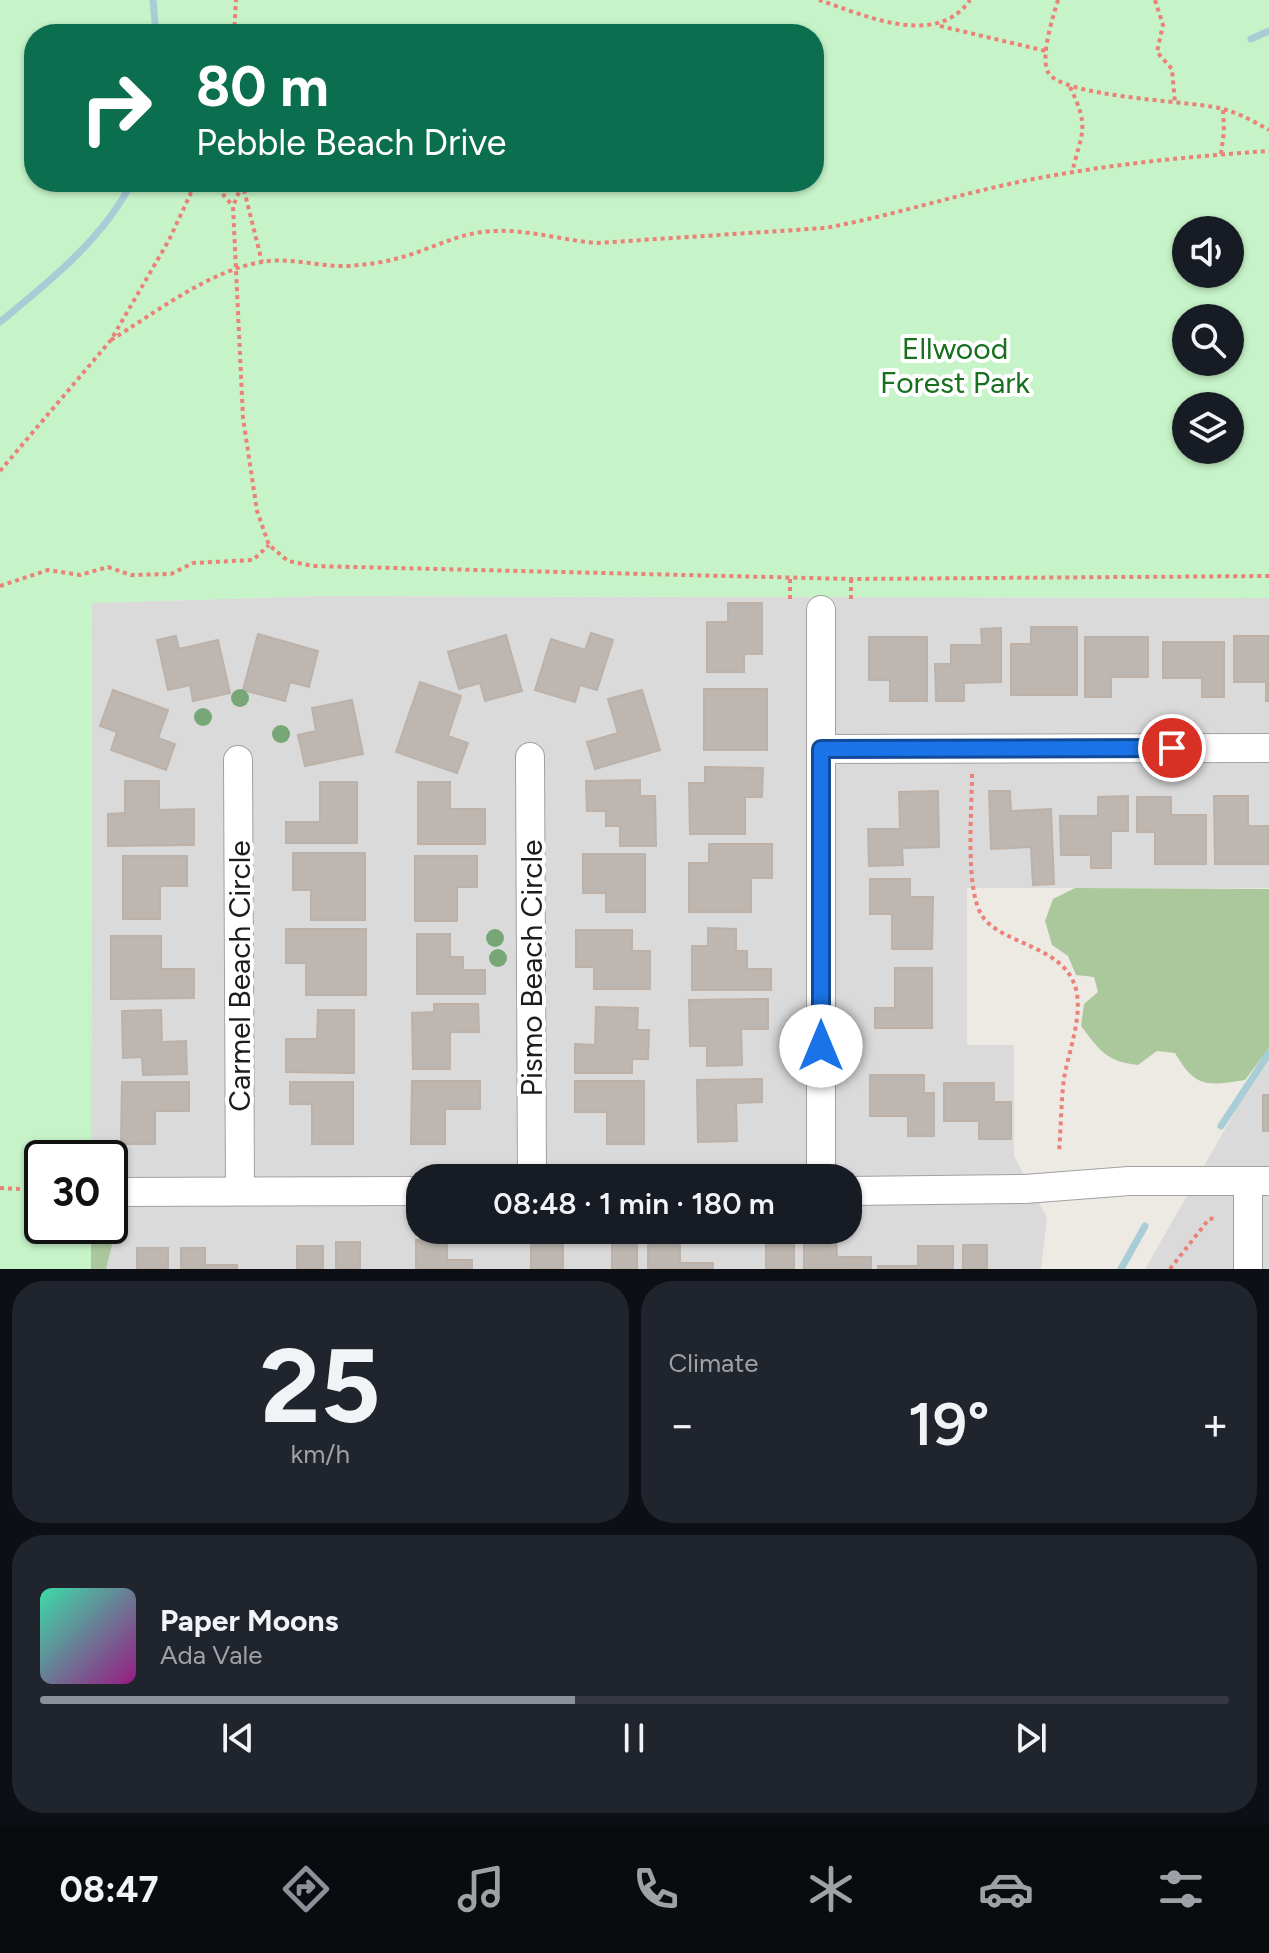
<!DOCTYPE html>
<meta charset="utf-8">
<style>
body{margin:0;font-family:Figtree,sans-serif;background:#20242c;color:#f1f3f6;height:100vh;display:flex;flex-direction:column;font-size:30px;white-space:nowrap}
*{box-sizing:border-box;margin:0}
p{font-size:26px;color:#9ea1a6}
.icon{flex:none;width:44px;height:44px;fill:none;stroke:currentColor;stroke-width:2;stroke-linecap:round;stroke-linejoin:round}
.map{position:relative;height:1269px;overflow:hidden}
.side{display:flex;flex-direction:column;gap:12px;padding:12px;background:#0d0f14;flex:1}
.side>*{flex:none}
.banner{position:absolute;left:24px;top:24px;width:800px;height:168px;border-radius:32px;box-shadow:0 2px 6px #0004;background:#0b6e4f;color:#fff;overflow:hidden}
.fabs{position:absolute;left:1172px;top:216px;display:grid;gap:16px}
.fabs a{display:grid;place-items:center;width:72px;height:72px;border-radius:50%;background:#171b24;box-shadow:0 2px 6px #0004;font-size:40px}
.speed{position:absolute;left:24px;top:1140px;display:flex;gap:16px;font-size:40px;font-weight:700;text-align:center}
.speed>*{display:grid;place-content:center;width:104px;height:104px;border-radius:50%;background:#171b24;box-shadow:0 2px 6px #0004;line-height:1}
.speed .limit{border:4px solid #111;border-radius:12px;background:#fff;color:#111}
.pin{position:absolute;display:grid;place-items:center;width:68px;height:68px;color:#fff;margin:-34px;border:4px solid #fff;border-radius:50%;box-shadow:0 2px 8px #0007}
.me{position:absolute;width:88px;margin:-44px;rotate:0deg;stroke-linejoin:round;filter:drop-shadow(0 0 6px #0008)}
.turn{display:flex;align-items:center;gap:28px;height:168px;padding:0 40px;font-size:36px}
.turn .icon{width:104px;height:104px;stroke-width:2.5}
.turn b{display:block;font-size:56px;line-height:68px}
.big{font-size:60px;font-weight:600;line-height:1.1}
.side .widget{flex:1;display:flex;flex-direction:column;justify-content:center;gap:12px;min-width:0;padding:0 28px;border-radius:32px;background:#20242c}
.side .dial{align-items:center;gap:0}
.dial b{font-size:104px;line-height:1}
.song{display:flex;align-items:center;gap:24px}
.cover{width:96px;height:96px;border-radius:12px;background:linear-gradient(135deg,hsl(160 70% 55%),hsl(310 70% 35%))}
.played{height:8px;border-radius:4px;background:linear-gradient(90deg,#8c9099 45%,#363941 45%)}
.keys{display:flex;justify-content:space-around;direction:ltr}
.heat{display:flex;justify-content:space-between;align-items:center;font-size:44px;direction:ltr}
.side .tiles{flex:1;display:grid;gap:12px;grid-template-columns:1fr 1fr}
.widget:last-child{grid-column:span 2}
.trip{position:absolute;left:406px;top:1164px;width:456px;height:80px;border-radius:32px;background:#171b24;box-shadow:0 2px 6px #0004;font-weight:600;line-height:80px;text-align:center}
.menu{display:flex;height:128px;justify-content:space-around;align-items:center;background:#090b0e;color:#9ea1a6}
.menu .icon{width:56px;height:56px}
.menu .on{color:#8c9099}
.menu b{font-size:36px;color:#f1f3f6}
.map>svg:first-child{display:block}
</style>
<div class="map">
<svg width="1269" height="1269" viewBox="0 0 1269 1269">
<rect width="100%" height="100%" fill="#edeae4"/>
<path fill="#dbdada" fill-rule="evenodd" d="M316 596 1269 598V888H967V1045H1014V1156L1047 1218 1041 1269H91L110 1226V1158H91L92 603ZM420 1178H848V1230H420Z
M1269 1052V1269H1145Z"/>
<path fill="#abc89d" d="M1075 888 1269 889V1048L1245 1080C1207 1086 1195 1088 1175 1053L1157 1051 1138 1065C1106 1061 1101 1052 1081 1026L1084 1004 1098 992 1094 977 1076 975 1068 956 1052 945 1045 921 1053 899Z
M110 1208 113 1209V1241L106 1269H0L42 1226H110Z"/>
<path fill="#c6f3c8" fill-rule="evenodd" d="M0 0H1269V598L316 596 92 603 91 1158H42V1226H91V1269H0ZM34 34H814V182H34ZM1186 230H1230V274H1186ZM1186 318H1230V362H1186ZM1186 406H1230V450H1186Z"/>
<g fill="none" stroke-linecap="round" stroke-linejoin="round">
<path stroke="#a9cdd6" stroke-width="7" d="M153 0 156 34
M1251 39 1269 31
M0 322C50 281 102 240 132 182
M1221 1126 1269 1053
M1121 1269 1145 1226"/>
</g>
<path fill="#bdb6b1" stroke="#bdb1a8" stroke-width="2" d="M728 603H762V654H744V672H707V622H728Z
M1031 627H1077V695H1011V644H1031Z
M1001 628V682L964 683V701H936L935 664H951V645H982L981 629Z
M591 633 613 640 597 690 580 685 575 702 535 690 551 639 585 650Z
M258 634 318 651 309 687 290 682 285 701 243 690Z
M506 635 522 691 485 701 480 683 459 689 448 652Z
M176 636 179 649 218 640 230 693 193 701 190 685 168 690 157 640Z
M1234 636H1269V701H1266V682H1234Z
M869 637H927V701H890V680H869Z
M1085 637H1148V677H1111V697H1085Z
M1163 642H1224V697H1202V678H1163Z
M420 682 461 696 448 736 468 743 457 773 396 752Z
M704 689H767V750H704Z
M113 690 168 710 158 738 175 744 166 770 111 750 117 732 100 726Z
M642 690 660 750 595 769 587 742 618 733 608 699Z
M352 700 363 754 305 766 298 735 316 731 312 708Z
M705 767 763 768 762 797H745V834H690L689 783H705Z
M640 780V796H655L656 846H620V826H606V811H587L586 781Z
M125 781H159V810L194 809V845L108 846V814L125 813Z
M320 782H357V843H286V822H320Z
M418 782H450V809H485V844H418Z
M938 791 939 847 902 848 903 865 869 866 868 829H900L899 792Z
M989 791H1010L1011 811 1051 809 1054 884 1033 885 1031 847 991 849Z
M1128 796V831H1111V868H1091V855H1061L1060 816H1098V797Z
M1214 796H1248V826H1269V864H1215Z
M1137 797H1171V815H1206V864H1155V832H1137Z
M709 844H772V878H751V912H689V863H709Z
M293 853H365V920H311V890H293Z
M583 854H645V912H606V893H583Z
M123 856H187V886H160V919H123Z
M415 856H477V887H457V921H415Z
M870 879H910V897H933L932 949H892V914H870Z
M708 928 736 929V951H747V969H771V990H692V946H708Z
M286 929H366V995H306V963H286Z
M576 930H632V951H650V989H594V967H576Z
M417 934H450V957H463V970H485V994H417Z
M111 936H161V969H194V998L111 999Z
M895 968H932V1028H875V1008H895Z
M768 999V1029H741L742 1065 707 1066V1046H690L689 1000Z
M434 1004H478L479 1032H450V1069H413L412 1013 434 1012Z
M596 1007 638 1008 637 1030H649L648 1059H632V1073H575V1044L595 1045Z
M161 1010 162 1042 186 1041 187 1074 143 1075 142 1057 123 1058 122 1011Z
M318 1010H354V1073L286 1072V1039H317Z
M870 1075H924V1093H934V1136H908V1116H870Z
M762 1079V1102L736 1103 737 1141 698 1142 697 1080Z
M412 1081H480V1109H445V1144H411Z
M575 1081H644V1144H607V1112H575Z
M122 1082H189V1111H155V1144H121Z
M290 1082H353V1144H312V1104H290Z
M944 1083H994V1102H1011V1139H979V1121H944Z
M1263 1095H1269V1131H1263Z
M804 1238H836L837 1257H871V1269L804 1268Z
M416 1240 447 1241V1260H472V1269H416Z
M531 1240H563V1269H531Z
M612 1241H637V1269H612Z
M336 1242H360V1269H336Z
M648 1244H680V1263H713V1269H648Z
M766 1245H794V1269H766Z
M963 1245H987V1269H963Z
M297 1246H323V1269H297Z
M918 1246H953V1269H878V1266H918Z
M137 1248H168V1269H137Z
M181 1248H205V1265H237V1269H181Z"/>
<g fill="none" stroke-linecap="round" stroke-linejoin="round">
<defs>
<path id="minor" d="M821 610V1178
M821 749 1269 748
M530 757 532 1178
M238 760 240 1191
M1248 1181V1269
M848 1191 1025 1189 1129 1181H1269
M110 1192 420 1191"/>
</defs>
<use href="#minor" stroke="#a1a1a1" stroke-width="30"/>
<path stroke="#eb8278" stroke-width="4" stroke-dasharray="4 4" stroke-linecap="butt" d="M819 0C864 15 936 49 970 0
M1058 0C1053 17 1040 56 1048 72 1060 97 1189 101 1219 108 1237 112 1253 121 1269 130
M1155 0 1163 25 1157 52 1172 69 1175 103
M940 26 1046 51
M234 34 236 0
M1070 87C1090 128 1082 131 1072 173
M1221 154 1224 131 1223 109
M212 182 233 206
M242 182 262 262
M242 185 233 206 243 418 257 511 269 545 288 561 313 566 851 579 1269 576
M111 340C155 313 210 270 262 262 294 256 327 270 359 265 371 264 384 262 395 259 425 252 451 236 482 232 521 227 559 240 597 243L825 228C897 215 967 191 1039 178 1113 164 1193 156 1269 151
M0 471 111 340 169 240 196 182
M790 579V600
M851 579V601
M0 586 48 570 80 575 108 567 131 575 171 574 193 563 253 560 269 545
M972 774C972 809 965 886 981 914 999 946 1069 944 1077 994 1081 1021 1069 1051 1064 1078 1061 1102 1061 1128 1059 1152
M0 1188 42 1190
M1170 1269 1209 1219 1216 1218"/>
<use href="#minor" stroke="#fff" stroke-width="28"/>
</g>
<g fill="#77a777">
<circle cx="240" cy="698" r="9"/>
<circle cx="203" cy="717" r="9"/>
<circle cx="281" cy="734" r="9"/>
<circle cx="495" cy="938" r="9"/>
<circle cx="498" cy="958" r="9"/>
</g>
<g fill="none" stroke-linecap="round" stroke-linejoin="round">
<defs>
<path id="route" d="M821 1046V749L1172 748"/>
</defs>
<use href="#route" stroke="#114b97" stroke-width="20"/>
<use href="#route" stroke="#1a73e8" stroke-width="14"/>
</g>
<g text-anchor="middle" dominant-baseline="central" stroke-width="8" stroke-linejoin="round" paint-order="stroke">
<g font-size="30" fill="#17701d" stroke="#fff">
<text x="955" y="348">Ellwood<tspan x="955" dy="34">Forest Park</tspan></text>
</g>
<g font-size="30" fill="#1d1d1d" stroke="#fff">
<text transform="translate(531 968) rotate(-90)">Pismo Beach Circle</text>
<text transform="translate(239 976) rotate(-90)">Carmel Beach Circle</text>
</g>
</g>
</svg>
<div class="fabs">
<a><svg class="icon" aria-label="sound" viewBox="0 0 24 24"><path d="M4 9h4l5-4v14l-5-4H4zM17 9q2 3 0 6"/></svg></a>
<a><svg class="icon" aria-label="search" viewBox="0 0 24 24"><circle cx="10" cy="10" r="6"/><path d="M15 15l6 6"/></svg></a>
<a><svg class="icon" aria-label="layers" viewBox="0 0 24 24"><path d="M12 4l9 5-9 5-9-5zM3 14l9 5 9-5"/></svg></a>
</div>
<div class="speed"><div class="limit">30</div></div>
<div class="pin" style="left:1172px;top:748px;background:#d93025"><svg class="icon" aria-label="arrive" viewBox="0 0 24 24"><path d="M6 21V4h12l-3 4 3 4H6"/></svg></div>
<svg class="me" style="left:821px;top:1046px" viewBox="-20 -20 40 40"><circle r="19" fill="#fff"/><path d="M0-13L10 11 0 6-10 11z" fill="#1a73e8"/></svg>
<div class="trip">08:48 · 1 min · 180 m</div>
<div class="banner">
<div class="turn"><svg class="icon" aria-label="right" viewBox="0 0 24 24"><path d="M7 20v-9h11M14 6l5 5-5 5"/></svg><div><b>80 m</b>Pebble Beach Drive</div></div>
</div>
</div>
<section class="side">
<div class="tiles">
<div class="widget dial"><b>25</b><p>km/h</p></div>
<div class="widget"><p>Climate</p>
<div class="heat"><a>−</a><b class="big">19°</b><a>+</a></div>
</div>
<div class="widget">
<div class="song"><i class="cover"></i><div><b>Paper Moons</b><p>Ada Vale</p></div></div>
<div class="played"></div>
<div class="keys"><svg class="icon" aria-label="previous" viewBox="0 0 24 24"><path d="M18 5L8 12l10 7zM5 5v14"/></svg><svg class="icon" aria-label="pause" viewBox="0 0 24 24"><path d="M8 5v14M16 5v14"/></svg><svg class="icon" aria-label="next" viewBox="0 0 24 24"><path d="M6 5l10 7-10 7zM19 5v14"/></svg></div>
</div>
</div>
</section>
<nav class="menu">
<b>08:47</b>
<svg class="icon on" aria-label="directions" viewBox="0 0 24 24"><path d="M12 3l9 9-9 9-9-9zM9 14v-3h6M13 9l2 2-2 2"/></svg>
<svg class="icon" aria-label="music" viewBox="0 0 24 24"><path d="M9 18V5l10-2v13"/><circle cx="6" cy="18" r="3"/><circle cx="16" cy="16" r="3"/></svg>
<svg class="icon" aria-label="phone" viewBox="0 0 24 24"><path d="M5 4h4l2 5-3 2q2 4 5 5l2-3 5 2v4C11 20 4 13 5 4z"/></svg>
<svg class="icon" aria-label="climate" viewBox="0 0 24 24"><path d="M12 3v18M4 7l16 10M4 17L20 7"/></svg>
<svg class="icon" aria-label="car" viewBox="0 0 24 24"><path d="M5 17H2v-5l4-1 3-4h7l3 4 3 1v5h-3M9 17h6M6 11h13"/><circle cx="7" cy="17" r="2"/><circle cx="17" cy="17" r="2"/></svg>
<svg class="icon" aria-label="filters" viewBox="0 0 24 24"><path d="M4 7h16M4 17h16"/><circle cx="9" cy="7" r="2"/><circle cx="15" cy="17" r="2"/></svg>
</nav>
